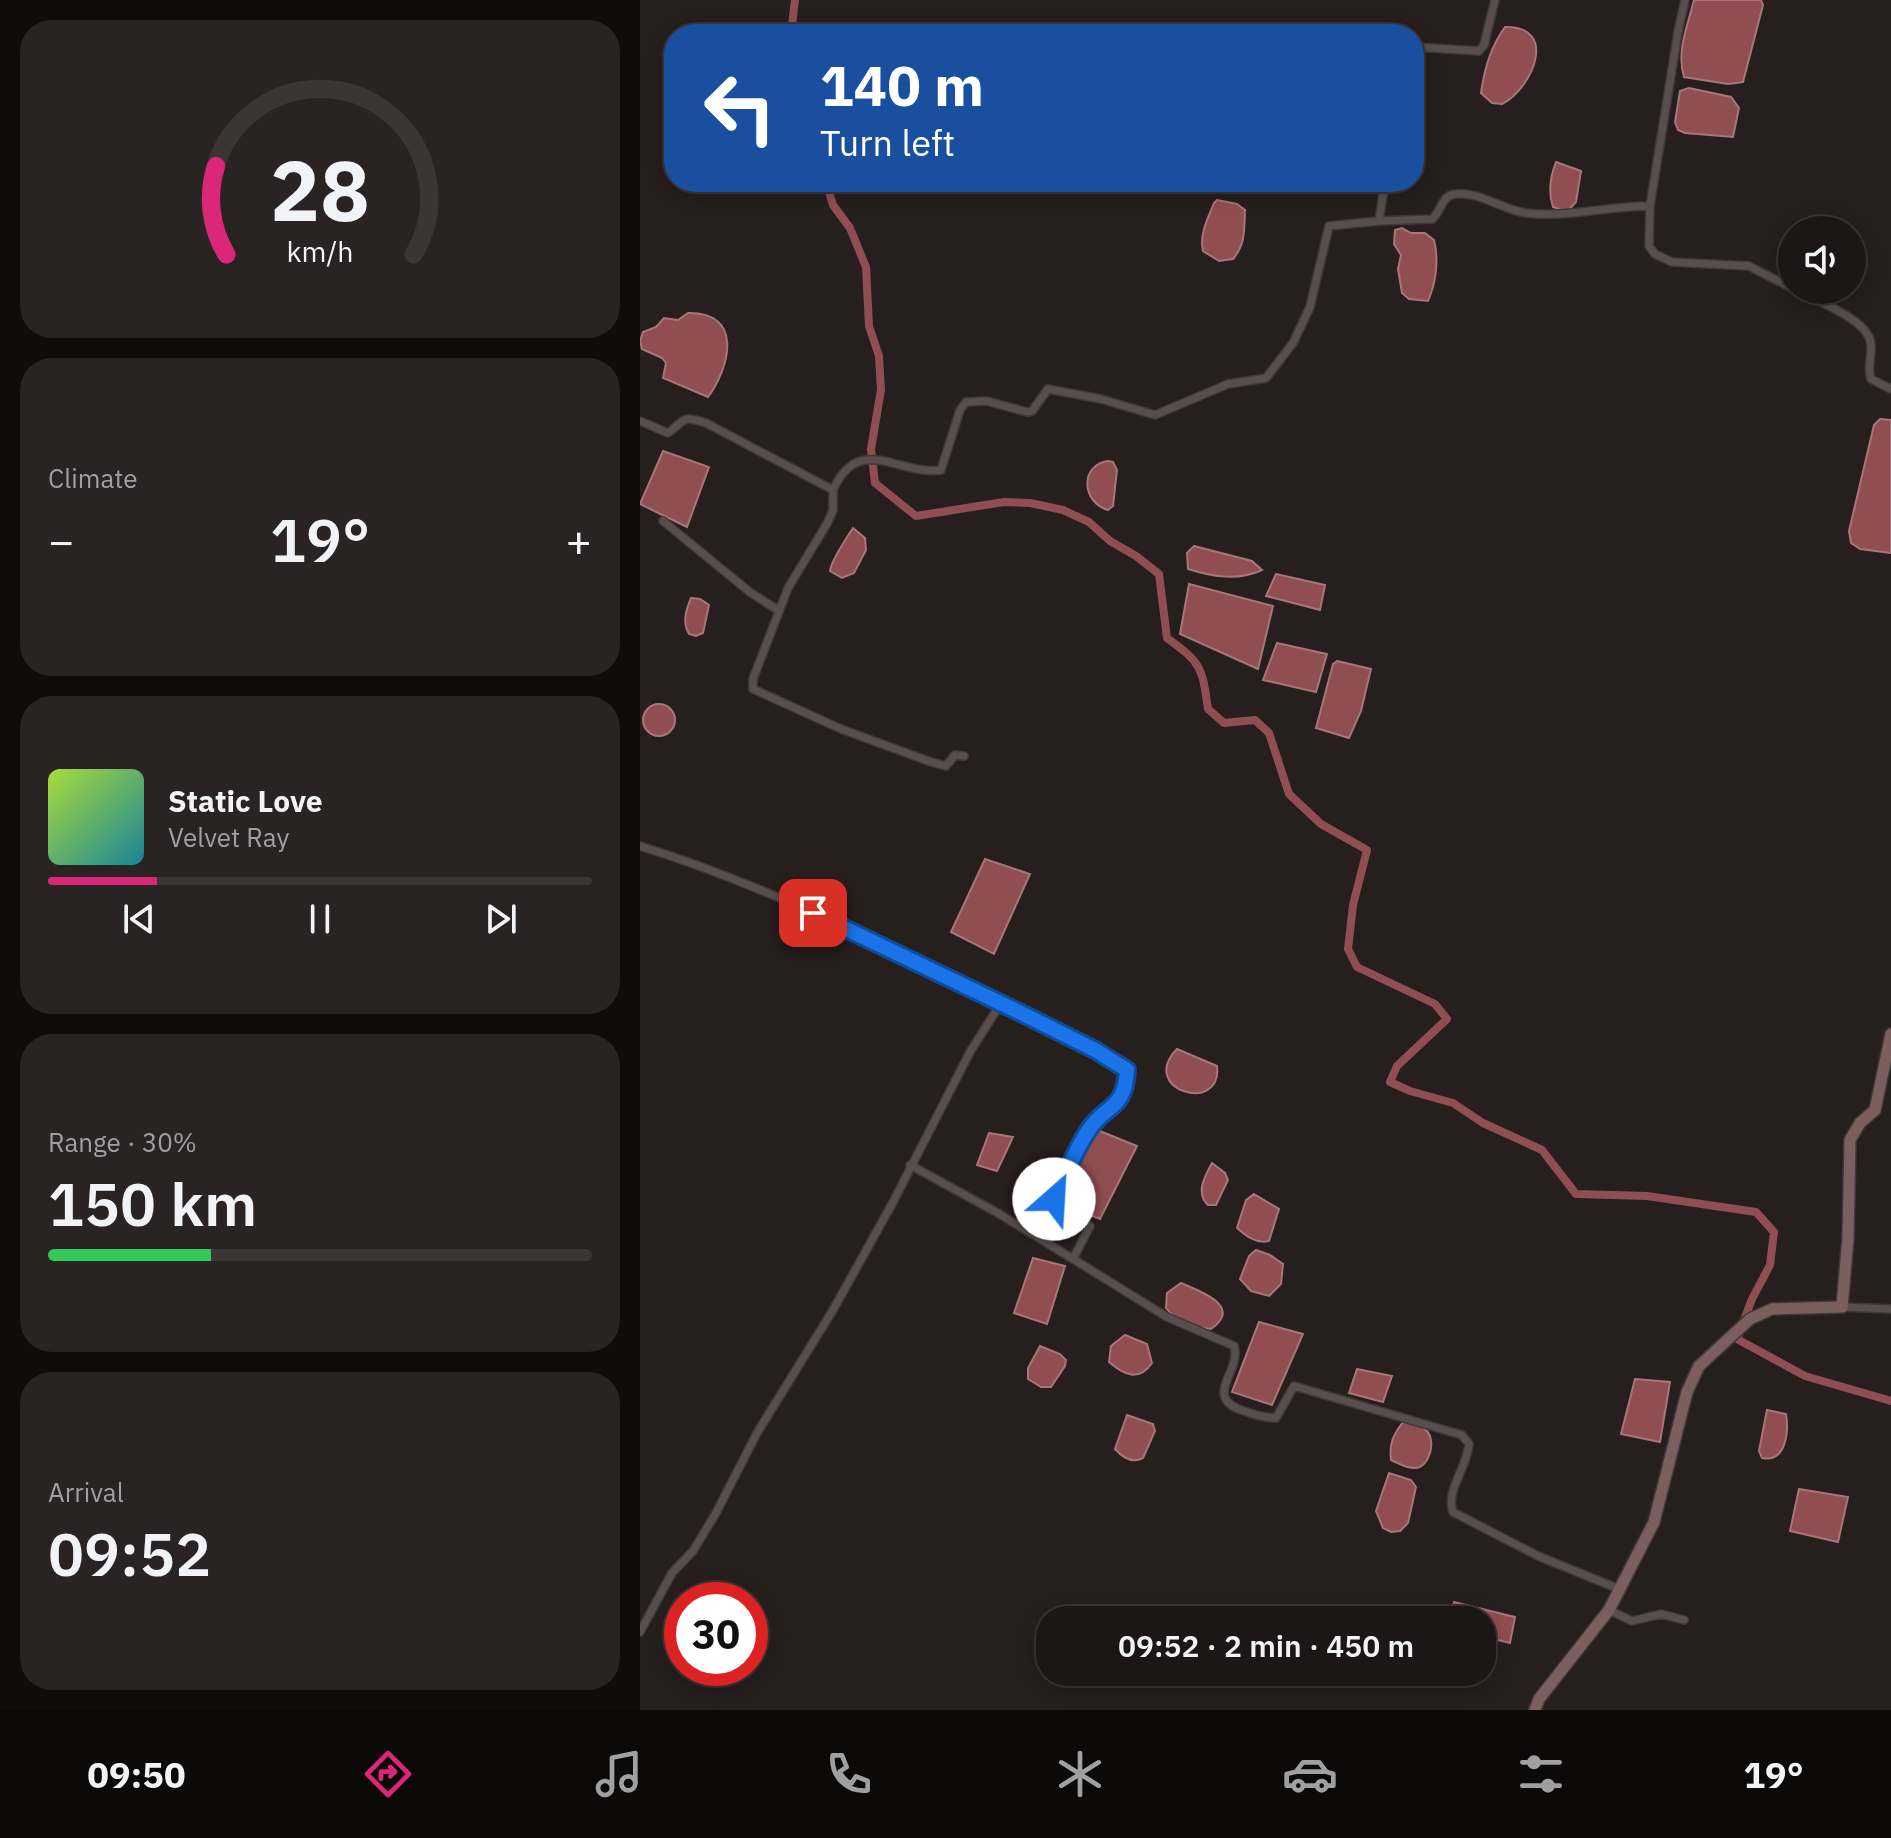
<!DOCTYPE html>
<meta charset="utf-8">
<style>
body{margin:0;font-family:"IBM Plex Sans",sans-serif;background:#2a2323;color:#f1f3f6;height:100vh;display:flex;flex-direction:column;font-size:30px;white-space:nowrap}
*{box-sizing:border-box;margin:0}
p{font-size:26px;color:#a09fa1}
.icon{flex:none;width:44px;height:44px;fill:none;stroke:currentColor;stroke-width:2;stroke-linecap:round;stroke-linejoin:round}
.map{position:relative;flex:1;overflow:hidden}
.sheet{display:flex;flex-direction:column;gap:20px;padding:20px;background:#100c0c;width:640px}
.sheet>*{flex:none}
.top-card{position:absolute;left:24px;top:24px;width:760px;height:168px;border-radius:32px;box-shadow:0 4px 20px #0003,0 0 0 2px #3b3535;background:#1a4fa0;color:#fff;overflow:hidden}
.tools{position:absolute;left:1138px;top:216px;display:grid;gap:16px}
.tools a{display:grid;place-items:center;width:88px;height:88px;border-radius:50%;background:#1d1616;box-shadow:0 4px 20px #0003,0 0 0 2px #3b3535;font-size:40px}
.speed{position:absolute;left:24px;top:1582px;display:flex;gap:16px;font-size:40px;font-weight:700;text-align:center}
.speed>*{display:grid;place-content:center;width:104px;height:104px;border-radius:50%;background:#1d1616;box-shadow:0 4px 20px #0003,0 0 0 2px #3b3535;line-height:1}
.speed .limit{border:12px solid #d22;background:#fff;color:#111}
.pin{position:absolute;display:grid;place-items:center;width:68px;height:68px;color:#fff;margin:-34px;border-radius:16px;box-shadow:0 4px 12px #0006}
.me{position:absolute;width:88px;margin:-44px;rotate:26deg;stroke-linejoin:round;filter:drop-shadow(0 0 6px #0008)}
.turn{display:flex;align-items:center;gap:28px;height:168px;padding:0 24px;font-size:36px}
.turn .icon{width:104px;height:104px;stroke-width:2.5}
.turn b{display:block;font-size:56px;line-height:68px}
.big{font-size:60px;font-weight:600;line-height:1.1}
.sheet .widget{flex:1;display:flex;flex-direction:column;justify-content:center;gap:12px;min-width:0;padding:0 28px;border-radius:32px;background:#2a2323}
.sheet .dial{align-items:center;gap:0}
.dial svg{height:208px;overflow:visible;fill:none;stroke:#3b3535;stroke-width:7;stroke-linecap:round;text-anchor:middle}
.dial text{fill:#f1f3f6;stroke:none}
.song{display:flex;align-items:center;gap:24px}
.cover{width:96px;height:96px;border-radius:12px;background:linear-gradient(135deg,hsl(80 70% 55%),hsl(190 70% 35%))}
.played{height:8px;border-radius:4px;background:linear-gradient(90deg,#db2777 20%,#3b3535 20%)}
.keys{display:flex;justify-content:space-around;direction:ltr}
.heat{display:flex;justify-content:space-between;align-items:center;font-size:44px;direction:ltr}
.charge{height:12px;border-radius:6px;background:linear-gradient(90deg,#34c759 30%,#3b3535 0)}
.trip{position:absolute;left:396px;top:1606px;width:460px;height:80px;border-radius:32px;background:#1d1616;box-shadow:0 4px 20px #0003,0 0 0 2px #3b3535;font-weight:600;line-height:80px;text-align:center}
.dock{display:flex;height:128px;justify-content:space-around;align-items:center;background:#0c0909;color:#a09fa1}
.dock .icon{width:56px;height:56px}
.dock .on{color:#db2777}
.dock b{font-size:36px;color:#f1f3f6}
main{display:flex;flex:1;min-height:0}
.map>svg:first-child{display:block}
</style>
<main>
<section class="sheet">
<div class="widget dial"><svg viewBox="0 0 100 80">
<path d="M14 69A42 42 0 1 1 86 69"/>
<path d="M14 69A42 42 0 0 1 10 35" stroke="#db2777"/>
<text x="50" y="56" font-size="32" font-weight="700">28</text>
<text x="50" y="72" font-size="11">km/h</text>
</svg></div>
<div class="widget"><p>Climate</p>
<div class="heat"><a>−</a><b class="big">19°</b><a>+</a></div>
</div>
<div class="widget">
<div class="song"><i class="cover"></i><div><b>Static Love</b><p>Velvet Ray</p></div></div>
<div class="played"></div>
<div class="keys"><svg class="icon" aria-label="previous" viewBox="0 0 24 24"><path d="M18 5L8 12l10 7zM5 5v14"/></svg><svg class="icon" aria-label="pause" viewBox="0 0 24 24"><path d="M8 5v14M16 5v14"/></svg><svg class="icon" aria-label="next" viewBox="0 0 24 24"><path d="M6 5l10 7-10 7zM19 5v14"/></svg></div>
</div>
<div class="widget"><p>Range · 30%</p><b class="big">150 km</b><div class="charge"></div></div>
<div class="widget"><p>Arrival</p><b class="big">09:52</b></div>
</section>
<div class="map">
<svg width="1251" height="1710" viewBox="0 0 1251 1710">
<rect width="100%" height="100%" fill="#271e1e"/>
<path fill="#914e52" stroke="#a77679" stroke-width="2" d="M1054 0H1121L1123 5 1103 82 1088 84 1044 77C1036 52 1048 24 1054 0Z
M865 27C919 26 893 88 862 104L852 103 841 93C844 70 851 46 865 27Z
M1049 88 1091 97 1099 108 1093 137 1045 133 1038 130 1035 122 1040 91Z
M916 162 941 171 936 202 927 212 913 207C908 192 910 177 916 162Z
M577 200 597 204 605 210C604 229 606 244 593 259L579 261 563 251C559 235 568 218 574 203Z
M762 228 771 233H785L794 240C799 260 796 283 788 301L769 299 762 293 758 269 761 255 754 244 755 230Z
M48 313C104 312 90 367 68 397L23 378 26 363 22 358 2 349 0 341 3 332 16 327 24 318 38 320Z
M1240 419 1251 420V553L1220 549 1211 543 1209 531 1234 425Z
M23 451 69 467 47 527 0 504Z
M468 461 473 462 477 470 473 506 468 510C442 503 439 465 468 461Z
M213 528 225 538 226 550 214 573 202 578 190 571C191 562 207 537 213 528Z
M554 546 612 561 622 570C598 581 573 577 548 569L547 553Z
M636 574 685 585 680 610 626 596Z
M549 584 633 606 618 669 540 634Z
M51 598 60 599 69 605 63 633 56 636 49 634C42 622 46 610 51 598Z
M637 643 687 654 676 692 623 680Z
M697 661 731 669 721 711 709 738 676 728 693 664Z
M3 720a16 16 0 1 1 32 0a16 16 0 1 1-32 0Z
M345 859 390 874 354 954 311 932Z
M537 1049 577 1066C583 1115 497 1090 537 1049Z
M455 1129 497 1146 460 1219 419 1203Z
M349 1133 373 1137 357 1171 337 1165Z
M572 1163 585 1173 588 1180 576 1205H568C555 1193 565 1176 572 1163Z
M614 1194 639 1209 629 1241C616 1244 606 1236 597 1228L606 1200Z
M616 1250 630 1255 643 1264 641 1284 629 1296 611 1291 600 1279 609 1256Z
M393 1258 425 1266 407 1324 374 1313Z
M541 1283C559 1291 604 1306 571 1329 553 1327 538 1323 526 1308L527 1293Z
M619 1322 663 1334 632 1405 592 1392Z
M485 1335 507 1344 512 1363C499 1382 484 1375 469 1362L471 1346Z
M400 1346 420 1354 426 1360 425 1366 411 1387H401L388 1379V1368Z
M717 1369 752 1376 743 1402 709 1393Z
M995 1379 1030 1382 1020 1442 981 1434Z
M1127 1410 1146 1414C1149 1432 1146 1463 1122 1458L1119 1451Z
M487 1415 513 1424 515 1431 503 1458C492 1464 483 1458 475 1449Z
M763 1422C772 1423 780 1424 787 1431 796 1441 790 1466 776 1468 767 1469 758 1463 751 1460 749 1444 753 1435 763 1422Z
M749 1473 771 1480 776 1487 768 1523 760 1531 751 1532 743 1528 736 1511Z
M1159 1489 1208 1497 1198 1542 1150 1531Z
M814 1602 875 1617 870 1643 842 1636V1620H811Z"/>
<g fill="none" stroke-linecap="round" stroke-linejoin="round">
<path stroke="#914e52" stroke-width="8" d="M151 34 155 0
M186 182 193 205 210 228 226 267 229 326 239 356 241 390 231 449 235 483 276 516 364 502 390 503 423 510 449 522 470 541 496 556 519 574 527 638C561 663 562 666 568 709L584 723 615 720 629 733 649 794 681 824 727 850 713 905 708 949 717 967 795 1004 807 1019 757 1066 750 1082 770 1091 813 1103 843 1123 902 1150 936 1194 1007 1196 1116 1212 1134 1232 1130 1265 1112 1299 1097 1339 1165 1376 1251 1401"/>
<defs>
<path id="street" d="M1045 0 1038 32 1010 206 1009 246 1015 254 1032 262 1109 266 1152 288
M774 47 839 51 844 45 855 0
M745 182 739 221 792 219C802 211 801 196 815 194 840 191 862 210 886 213 927 218 969 206 1010 206
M1156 290C1175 300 1224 318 1230 340 1234 353 1226 366 1231 379L1251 389
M0 421 28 433C47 419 41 415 66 423L193 490V510L188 522 148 588 113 679V689L201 729 291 762 306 766 315 755 324 756
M193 490C219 432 260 476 301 470L320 410 326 402 347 401 387 412 392 411 408 389 461 399 515 415 588 384 626 378 653 343 670 307 689 226 739 221
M23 521 111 593 138 610
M0 846C126 885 244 945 361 1003L330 1052 252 1204 193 1310 117 1433 76 1513 53 1551 32 1573 0 1632
M361 1003 455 1050 487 1070 482 1097 448 1131 412 1203V1206L450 1226 433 1259 527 1317 594 1346C602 1372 561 1397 604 1411 615 1415 625 1418 636 1418L654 1386 822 1435 829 1444C828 1466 805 1491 813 1512L898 1556 979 1589
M270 1165 356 1212 433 1259
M1202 1307 1251 1309
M969 1610 992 1621 1021 1614 1044 1620"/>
<path id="secondary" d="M895 1710 899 1699 969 1610 1014 1522 1047 1392 1059 1366 1110 1319 1132 1309 1202 1307 1208 1238 1210 1140 1220 1123 1235 1110 1251 1034"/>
</defs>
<use href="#street" stroke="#403939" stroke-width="10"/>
<use href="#secondary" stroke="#403939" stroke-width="14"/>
<use href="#street" stroke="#584e4e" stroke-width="7"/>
<use href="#secondary" stroke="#7b5e5e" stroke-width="11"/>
</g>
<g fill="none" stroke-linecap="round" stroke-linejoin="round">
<defs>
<path id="route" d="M173 913 381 1013 455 1050 487 1070C485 1111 465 1104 448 1131 434 1152 425 1177 414 1199"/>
</defs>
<use href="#route" stroke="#114b97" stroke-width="20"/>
<use href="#route" stroke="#1a73e8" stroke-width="14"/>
</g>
</svg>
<div class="tools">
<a><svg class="icon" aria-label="sound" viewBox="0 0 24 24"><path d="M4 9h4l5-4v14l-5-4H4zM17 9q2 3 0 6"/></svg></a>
</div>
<div class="speed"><div class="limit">30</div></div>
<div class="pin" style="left:173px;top:913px;background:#d93025"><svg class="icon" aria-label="arrive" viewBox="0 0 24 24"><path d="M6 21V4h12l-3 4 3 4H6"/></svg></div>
<svg class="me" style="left:414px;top:1199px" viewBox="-20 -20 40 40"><circle r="19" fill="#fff"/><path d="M0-13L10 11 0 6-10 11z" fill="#1a73e8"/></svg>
<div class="trip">09:52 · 2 min · 450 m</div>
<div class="top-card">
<div class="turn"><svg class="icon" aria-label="left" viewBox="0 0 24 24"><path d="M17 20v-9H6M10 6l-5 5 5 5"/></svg><div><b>140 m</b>Turn left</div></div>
</div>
</div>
</main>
<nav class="dock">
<b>09:50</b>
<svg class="icon on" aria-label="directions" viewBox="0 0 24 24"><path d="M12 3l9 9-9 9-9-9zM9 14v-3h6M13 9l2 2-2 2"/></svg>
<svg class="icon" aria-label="music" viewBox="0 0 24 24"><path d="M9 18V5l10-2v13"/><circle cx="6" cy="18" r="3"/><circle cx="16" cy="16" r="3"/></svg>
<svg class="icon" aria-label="phone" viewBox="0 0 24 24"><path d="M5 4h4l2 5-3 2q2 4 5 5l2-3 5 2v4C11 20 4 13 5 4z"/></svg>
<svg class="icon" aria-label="climate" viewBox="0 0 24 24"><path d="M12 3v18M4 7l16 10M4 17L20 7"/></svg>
<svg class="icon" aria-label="car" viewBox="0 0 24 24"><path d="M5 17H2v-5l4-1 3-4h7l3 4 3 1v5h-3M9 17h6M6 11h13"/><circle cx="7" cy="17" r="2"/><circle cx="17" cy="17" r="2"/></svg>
<svg class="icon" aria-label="filters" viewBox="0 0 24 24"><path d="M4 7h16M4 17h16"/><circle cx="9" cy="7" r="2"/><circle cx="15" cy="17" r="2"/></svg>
<b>19°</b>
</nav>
